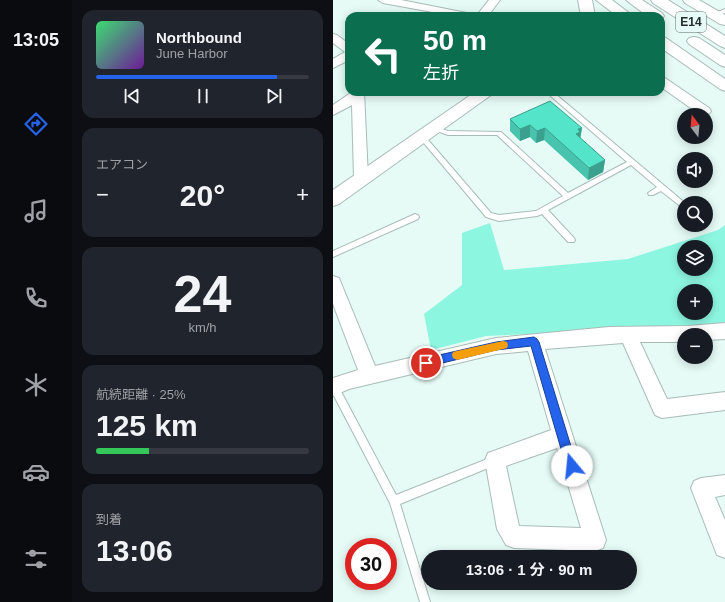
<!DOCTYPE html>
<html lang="ja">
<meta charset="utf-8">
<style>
body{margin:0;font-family:Arial,"Noto Sans JP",sans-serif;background:#20242c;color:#f1f3f6;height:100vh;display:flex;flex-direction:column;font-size:15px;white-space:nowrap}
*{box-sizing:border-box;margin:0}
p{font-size:13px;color:#9ea1a6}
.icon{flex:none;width:22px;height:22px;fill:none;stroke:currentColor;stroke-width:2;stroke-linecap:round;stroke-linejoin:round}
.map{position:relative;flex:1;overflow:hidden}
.side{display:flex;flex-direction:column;gap:10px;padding:10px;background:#0d0f14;width:261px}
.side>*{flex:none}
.guide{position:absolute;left:12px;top:12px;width:320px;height:84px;border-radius:12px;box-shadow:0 2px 10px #0003;background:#0b6e4f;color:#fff;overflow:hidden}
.needle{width:26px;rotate:344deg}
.controls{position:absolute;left:344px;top:108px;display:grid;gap:8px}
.controls a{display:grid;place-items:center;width:36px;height:36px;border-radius:50%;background:#171b24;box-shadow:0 2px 10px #0003;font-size:20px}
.speed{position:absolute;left:12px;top:538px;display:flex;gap:8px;font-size:20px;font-weight:700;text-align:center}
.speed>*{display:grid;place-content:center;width:52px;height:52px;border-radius:50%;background:#171b24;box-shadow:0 2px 10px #0003;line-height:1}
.speed .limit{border:6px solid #d22;background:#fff;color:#111}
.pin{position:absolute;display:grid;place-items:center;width:34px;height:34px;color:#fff;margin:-17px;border:2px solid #fff;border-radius:50%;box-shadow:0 1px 4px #0007}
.me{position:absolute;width:44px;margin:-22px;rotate:343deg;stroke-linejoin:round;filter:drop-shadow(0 0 3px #0008)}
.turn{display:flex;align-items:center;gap:14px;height:84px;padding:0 12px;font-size:18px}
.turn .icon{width:52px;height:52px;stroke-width:2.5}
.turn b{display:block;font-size:28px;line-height:34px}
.big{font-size:30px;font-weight:700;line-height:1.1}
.side .card{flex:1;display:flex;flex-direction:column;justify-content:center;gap:6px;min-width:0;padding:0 14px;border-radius:12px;background:#20242c}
.side .dial{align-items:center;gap:0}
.dial b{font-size:52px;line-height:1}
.song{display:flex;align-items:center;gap:12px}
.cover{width:48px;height:48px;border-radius:6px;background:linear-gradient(135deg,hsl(140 70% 55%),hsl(280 70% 35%))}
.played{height:4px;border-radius:2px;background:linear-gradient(90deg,#2563eb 85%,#363941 85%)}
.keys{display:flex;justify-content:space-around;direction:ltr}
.heat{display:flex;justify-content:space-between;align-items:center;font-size:22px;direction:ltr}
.charge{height:6px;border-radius:3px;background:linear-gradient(90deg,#34c759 25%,#363941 0)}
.trip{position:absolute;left:88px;top:550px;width:216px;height:40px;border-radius:20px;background:#171b24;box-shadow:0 2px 10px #0003;font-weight:700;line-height:40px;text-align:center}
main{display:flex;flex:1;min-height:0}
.tab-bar{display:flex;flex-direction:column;width:72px;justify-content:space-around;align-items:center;background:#090b0e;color:#9ea1a6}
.tab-bar .icon{width:28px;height:28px}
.tab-bar .active{color:#2563eb}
.tab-bar b{font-size:18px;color:#f1f3f6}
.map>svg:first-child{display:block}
</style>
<main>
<nav class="tab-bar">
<b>13:05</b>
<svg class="icon active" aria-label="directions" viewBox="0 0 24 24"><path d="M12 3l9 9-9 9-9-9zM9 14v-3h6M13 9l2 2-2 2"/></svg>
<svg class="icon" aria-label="music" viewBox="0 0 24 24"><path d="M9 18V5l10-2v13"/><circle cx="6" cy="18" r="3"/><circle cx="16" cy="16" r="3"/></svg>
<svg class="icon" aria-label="phone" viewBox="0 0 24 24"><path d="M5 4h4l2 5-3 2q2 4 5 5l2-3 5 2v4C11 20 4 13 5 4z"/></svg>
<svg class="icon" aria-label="climate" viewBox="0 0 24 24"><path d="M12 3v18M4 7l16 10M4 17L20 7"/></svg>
<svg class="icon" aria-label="car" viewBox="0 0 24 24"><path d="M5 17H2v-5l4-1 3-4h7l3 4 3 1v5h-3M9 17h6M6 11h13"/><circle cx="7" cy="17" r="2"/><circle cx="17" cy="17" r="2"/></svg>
<svg class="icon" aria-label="filters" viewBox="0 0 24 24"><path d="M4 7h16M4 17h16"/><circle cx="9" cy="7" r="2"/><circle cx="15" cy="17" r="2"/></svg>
</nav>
<section class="side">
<div class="card">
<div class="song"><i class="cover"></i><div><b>Northbound</b><p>June Harbor</p></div></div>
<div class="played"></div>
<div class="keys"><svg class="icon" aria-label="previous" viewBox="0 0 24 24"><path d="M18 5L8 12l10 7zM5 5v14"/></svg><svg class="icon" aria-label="pause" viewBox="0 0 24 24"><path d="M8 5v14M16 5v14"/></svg><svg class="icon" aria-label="next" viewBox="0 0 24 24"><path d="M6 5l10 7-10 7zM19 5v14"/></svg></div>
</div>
<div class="card"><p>エアコン</p>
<div class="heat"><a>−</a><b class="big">20°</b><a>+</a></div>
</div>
<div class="card dial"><b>24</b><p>km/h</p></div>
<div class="card"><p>航続距離 · 25%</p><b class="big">125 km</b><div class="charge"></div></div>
<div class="card"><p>到着</p><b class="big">13:06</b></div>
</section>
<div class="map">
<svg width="392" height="602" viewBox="0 0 392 602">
<rect width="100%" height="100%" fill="#e6fbf6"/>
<path fill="#8df6e1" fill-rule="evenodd" d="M157 223 171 270 295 259 385 230 392 225V325L153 336 98 350 91 314 129 285V233ZM351 247H373V269H351ZM351 291H373V313H351Z"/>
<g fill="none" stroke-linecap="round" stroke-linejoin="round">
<defs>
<path id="service" d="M392 9V13L381 17 378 15Z
M213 92H220L352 203H351V209L328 191 320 195H316L315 193 324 187 298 165 215 210 241 238 242 240 241 242H235L209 214 204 216 166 221 153 217 85 136 86 134H90L158 213 166 215 203 211 230 196 164 135H115L98 129 97 128 100 126 115 131 168 132 235 193 294 162Z
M82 214 85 215 86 217 85 219 0 257V251Z
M0 383 4 384 63 495 162 456 165 458 167 461 165 464 67 504 97 602H87L57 503 0 394Z"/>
<path id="minor" d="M45 0H68L144 15 156 0H167L155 16H121L50 3Z
M0 34 4 35 16 44V60L0 68V59L12 52 0 43Z
M328 77 332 78 376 108 378 111 376 114H366L328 87Z
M19 92H31L35 178 33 182 28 183 23 182 21 178 19 105 0 115V105Z
M0 276 6 278 8 283 42 366 163 338 276 327 355 326 392 323V339L373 340V335H351V342H307L334 399 392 392V410L329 418 322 415 290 343 212 349 273 540 270 548 262 551 181 548 173 545 164 529 152 460 155 453 218 430 195 351 163 354 16 389 0 396V378L25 370 0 304ZM224 448 248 528 186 526 173 466Z
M392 475V495L382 497 392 520V558L384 555 358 488 361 481 368 478Z"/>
<path id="tertiary" d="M245 0H259L262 16H248Z
M263 0H279L300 16H284Z
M350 0H366L392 15V25L387 24 352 3Z
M328 37 333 38 392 79V91L387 89 328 48Z
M142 92H160L158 95 6 204 0 206V190Z"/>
<path id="motorway" d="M293 0H309L329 13 331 16 328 19V16H314Z
M318 0H335L392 36V48L387 46 320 3Z
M361 37 366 38 392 55V67L387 65 356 44 354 41 356 38Z"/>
</defs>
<use href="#service" stroke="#a8bcb7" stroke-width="2"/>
<use href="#minor" stroke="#a8bcb7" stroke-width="2"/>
<use href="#tertiary" stroke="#a8bcb7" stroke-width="2"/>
<use href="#motorway" stroke="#a8bcb7" stroke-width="2"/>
<use href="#service" fill="#fff" fill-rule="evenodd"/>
<use href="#minor" fill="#fff" fill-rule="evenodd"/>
<use href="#tertiary" fill="#fff" fill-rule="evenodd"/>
<use href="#motorway" fill="#fff" fill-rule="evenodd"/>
</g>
<path fill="#48c4ae" d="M177 119 249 128 247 138 272 160 270 172 255 180 211 140 203 143 197 137 187 141 177 131Z"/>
<path fill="#3ba08d" d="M197 125V137L187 141V129Z
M212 128 211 140 203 143 204 131Z
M249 128 247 140 243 134 245 129Z
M272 160 270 172 255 180 256 168Z"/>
<path fill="#54e4ca" stroke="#3ba08d" d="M217 101 249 128 245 129 247 132 243 134 272 160 256 168 212 128 204 131 197 125 187 129 177 119Z"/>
<path fill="#2563eb" stroke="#184099" d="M201 337 204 339 206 342 244 466 243 469 239 471 235 469 233 466 198 346 163 350 93 367 90 366 88 363 90 360 93 358 163 342Z"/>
<path fill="#f59e0b" d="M170 341 174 342 175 345 174 348 170 349 124 360 120 358 119 355 120 352 124 351Z"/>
<g text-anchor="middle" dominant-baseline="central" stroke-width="3" stroke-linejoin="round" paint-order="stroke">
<rect fill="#e6fbf6" stroke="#5e6a67" stroke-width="1" x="343" y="12" width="30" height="20" rx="3"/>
<g font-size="12" font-weight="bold" fill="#232c2a">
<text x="358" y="22">E14</text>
</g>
</g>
</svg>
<div class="controls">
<a><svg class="needle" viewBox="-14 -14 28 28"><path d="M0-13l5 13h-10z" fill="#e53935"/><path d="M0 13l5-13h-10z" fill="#9ea1a6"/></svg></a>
<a><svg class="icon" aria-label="sound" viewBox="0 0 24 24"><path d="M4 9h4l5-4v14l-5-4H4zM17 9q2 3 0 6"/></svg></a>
<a><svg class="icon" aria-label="search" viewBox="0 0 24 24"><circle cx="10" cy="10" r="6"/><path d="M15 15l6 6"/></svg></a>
<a><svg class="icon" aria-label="layers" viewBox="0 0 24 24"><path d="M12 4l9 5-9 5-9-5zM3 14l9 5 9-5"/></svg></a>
<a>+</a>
<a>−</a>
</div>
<div class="speed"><div class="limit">30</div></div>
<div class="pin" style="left:93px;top:363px;background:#d93025"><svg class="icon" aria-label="arrive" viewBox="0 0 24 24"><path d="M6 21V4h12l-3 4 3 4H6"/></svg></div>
<svg class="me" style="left:239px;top:466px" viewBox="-20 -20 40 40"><circle r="19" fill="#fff"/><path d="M0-13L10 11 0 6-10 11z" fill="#2563eb"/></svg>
<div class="trip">13:06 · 1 分 · 90 m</div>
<div class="guide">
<div class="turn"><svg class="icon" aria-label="left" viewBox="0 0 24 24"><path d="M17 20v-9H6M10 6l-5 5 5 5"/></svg><div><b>50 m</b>左折</div></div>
</div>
</div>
</main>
